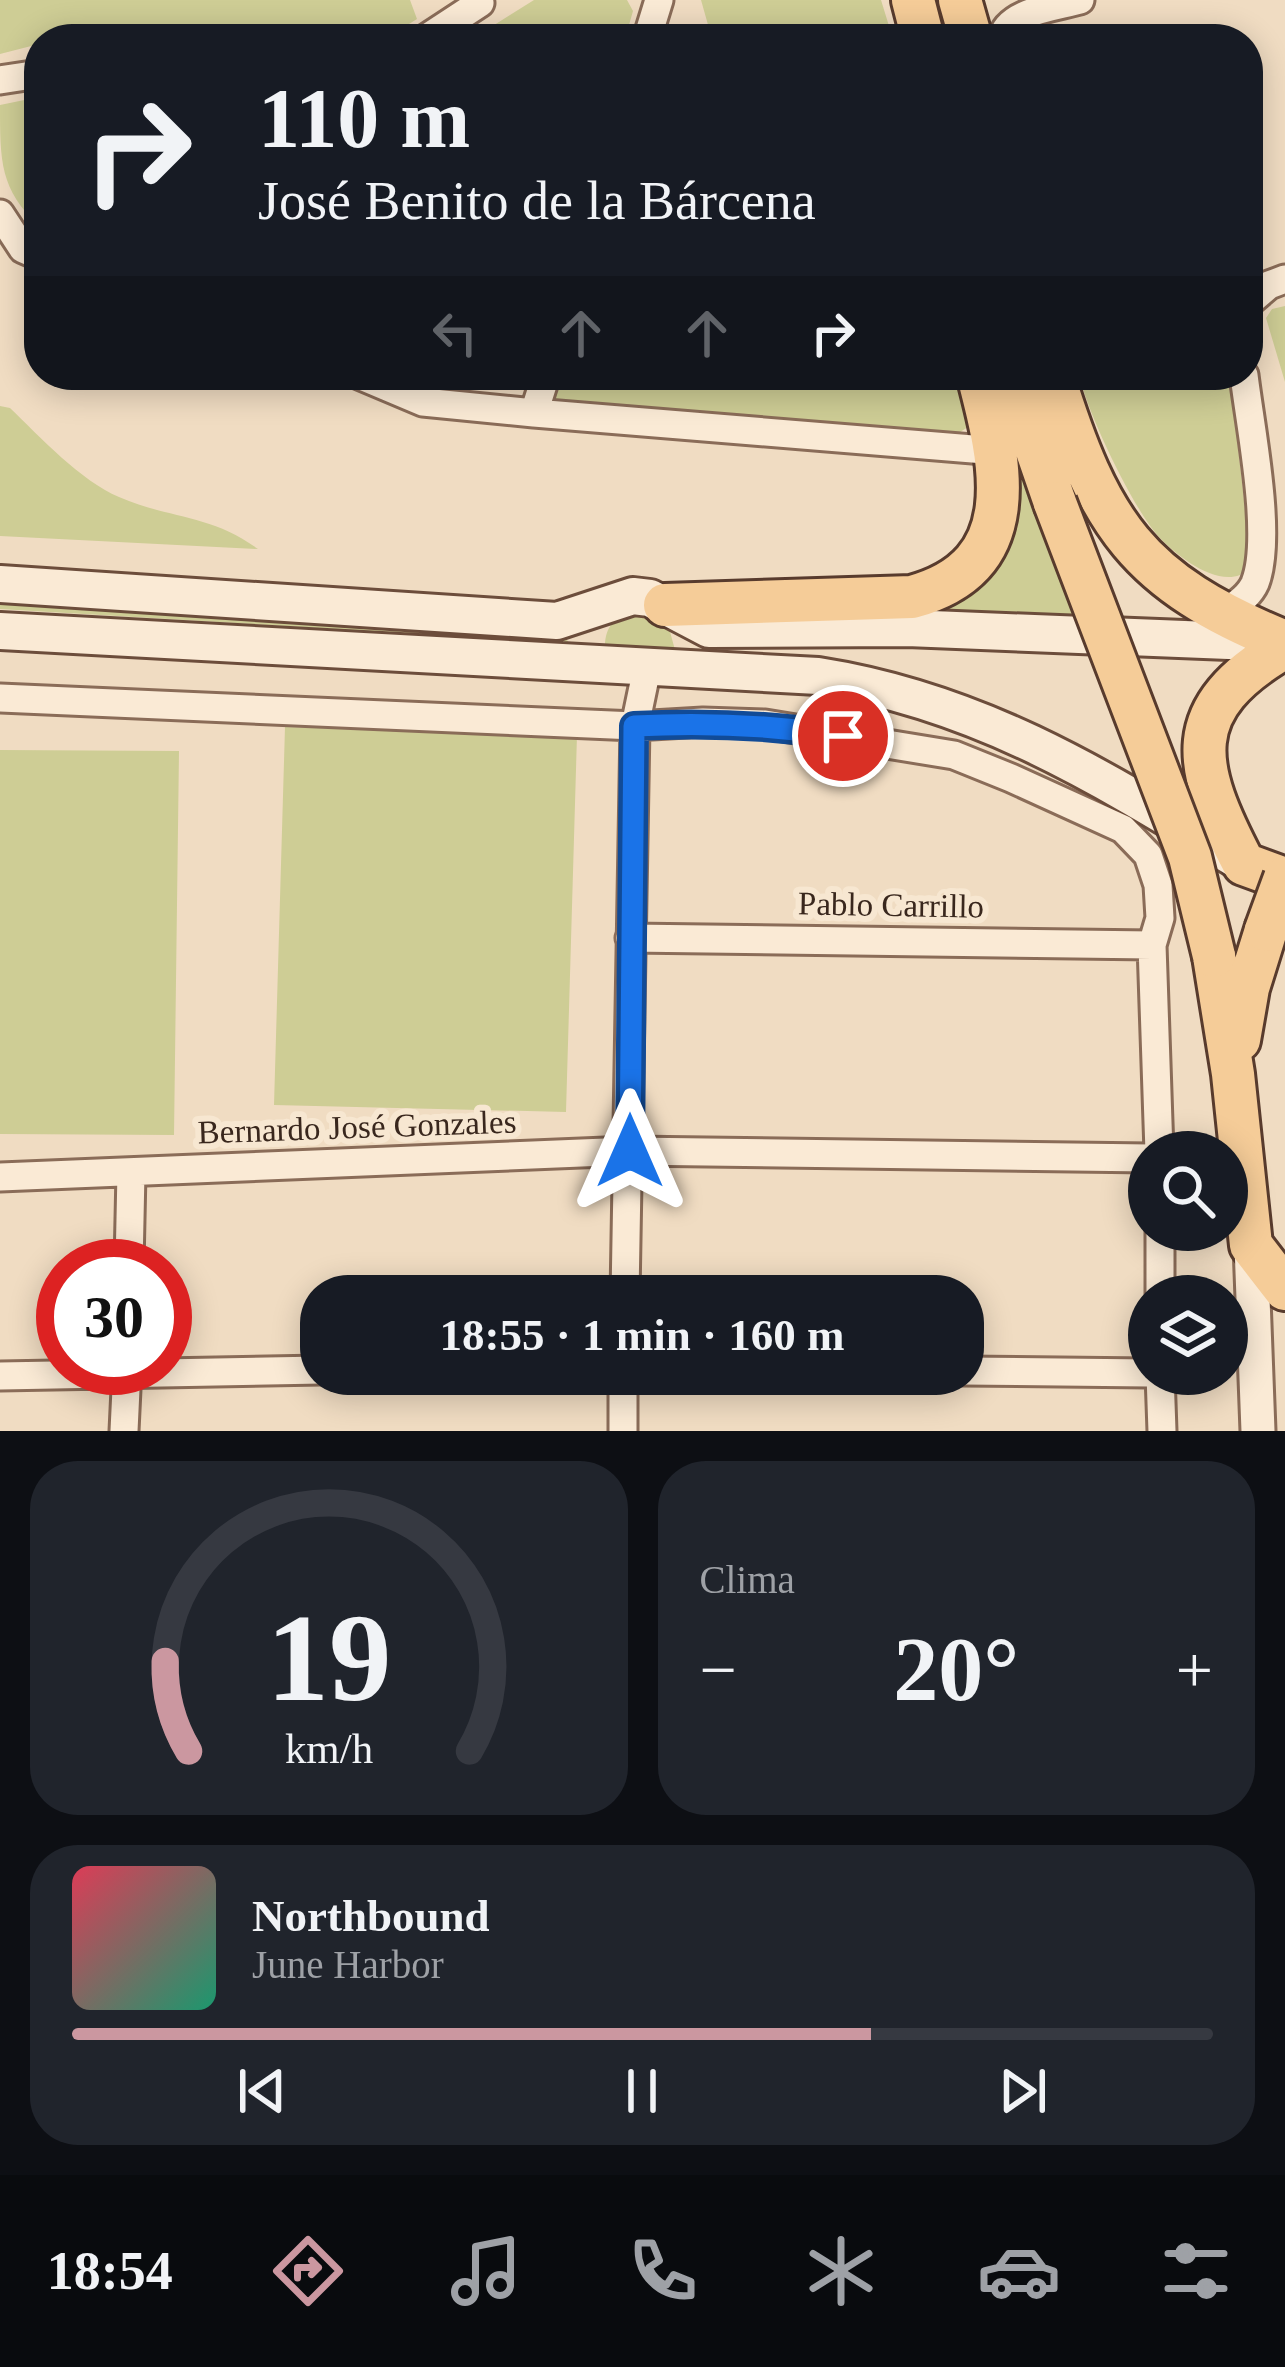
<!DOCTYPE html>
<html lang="es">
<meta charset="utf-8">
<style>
body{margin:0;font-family:"Times New Roman",serif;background:#20242c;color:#f1f3f6;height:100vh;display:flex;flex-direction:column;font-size:45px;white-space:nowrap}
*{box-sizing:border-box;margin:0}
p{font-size:39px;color:#9ea1a6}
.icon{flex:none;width:66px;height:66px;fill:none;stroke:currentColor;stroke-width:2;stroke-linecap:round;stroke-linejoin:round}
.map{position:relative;height:1431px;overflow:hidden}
.panel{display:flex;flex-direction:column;gap:30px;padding:30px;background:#0d0f14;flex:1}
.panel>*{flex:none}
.top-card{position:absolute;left:24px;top:24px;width:1239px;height:366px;border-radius:48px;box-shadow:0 6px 30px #0003;background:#171b24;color:#f1f3f6;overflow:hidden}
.tools{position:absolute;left:1128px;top:1131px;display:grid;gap:24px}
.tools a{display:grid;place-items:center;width:120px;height:120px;border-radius:50%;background:#171b24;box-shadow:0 6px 30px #0003;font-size:60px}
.speed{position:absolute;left:36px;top:1239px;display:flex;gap:24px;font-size:60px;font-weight:700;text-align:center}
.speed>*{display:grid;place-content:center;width:156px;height:156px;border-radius:50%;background:#171b24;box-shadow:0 6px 30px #0003;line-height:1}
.speed .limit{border:18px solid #d22;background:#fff;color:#111}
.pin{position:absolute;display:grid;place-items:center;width:102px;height:102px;color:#fff;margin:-51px;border:6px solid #fff;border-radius:50%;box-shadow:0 3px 12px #0007}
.me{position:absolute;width:132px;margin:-66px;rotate:0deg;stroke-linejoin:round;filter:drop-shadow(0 0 9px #0008)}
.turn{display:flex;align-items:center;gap:42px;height:252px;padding:0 36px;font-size:54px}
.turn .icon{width:156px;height:156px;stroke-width:2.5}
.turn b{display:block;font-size:84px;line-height:102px}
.lanes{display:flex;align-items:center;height:114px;padding:0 36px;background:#0003;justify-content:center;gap:60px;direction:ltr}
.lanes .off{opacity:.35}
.big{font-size:90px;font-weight:800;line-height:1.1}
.panel .tile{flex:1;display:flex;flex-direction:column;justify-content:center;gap:18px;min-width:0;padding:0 42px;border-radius:48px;background:#20242c}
.panel .dial{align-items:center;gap:0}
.dial svg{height:312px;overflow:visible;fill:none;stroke:#363941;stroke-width:7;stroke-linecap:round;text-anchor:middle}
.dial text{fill:#f1f3f6;stroke:none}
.song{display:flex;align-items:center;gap:36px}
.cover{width:144px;height:144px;border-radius:18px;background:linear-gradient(135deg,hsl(350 70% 55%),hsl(160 70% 35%))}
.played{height:12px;border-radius:6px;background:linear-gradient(90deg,#cb97a0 70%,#363941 70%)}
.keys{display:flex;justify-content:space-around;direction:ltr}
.heat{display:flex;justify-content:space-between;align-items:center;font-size:66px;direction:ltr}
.panel .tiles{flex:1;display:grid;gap:30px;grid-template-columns:1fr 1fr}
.tile:last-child{grid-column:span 2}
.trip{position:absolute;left:300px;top:1275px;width:684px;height:120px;border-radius:48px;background:#171b24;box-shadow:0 6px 30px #0003;font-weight:800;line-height:120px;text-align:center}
.menu{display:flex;height:192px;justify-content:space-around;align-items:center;background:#090b0e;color:#9ea1a6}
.menu .icon{width:84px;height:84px}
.menu .on{color:#cb97a0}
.menu b{font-size:54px;color:#f1f3f6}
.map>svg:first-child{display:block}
</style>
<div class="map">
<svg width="1285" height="1431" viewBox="0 0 1285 1431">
<rect width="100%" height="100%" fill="#f0dcc2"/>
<path fill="#cecd95" d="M0 0H410L417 19 385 39H190L131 31 39 39V44L0 54Z
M534 0H627L633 11 625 39H472Z
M701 0H881L893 39H712Z
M39 97V226C0 189 0 162 0 105Z
M1285 306V382L1266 318 1272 309Z
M558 375H957L970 414 968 427 954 436 589 405 551 399Z
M1079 375H1230L1248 536 1249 561 1240 575C1214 585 1177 556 1159 537 1132 507 1088 414 1079 375Z
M0 406 10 408C40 437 81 481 119 497 170 519 210 514 258 549L0 536Z
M1023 467 1077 615 922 613 1010 537 1019 498 1017 471Z
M0 601 565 637 569 643 0 609Z
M634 609 669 628 675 650 605 649C604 627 615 616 634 609Z
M285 727 577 735 566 1112 274 1105Z
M0 750 179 751 174 1135 0 1134Z"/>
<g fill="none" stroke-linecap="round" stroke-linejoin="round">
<defs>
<path id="minor" d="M425 39 480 3
M647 39 659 0
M1002 39C1007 11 1056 7 1080 0
M0 80 39 74
M0 214 23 249 39 256
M1248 303 1269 285 1285 279
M359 375 423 402 534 413 546 375
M534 413 997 451
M1222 615C1234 606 1249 597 1255 583 1273 537 1250 426 1244 375
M0 698 635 726 703 722 765 724 954 755 1011 778 1123 829 1148 855 1158 885 1160 918 1152 945 1159 1152
M630 938 1152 945
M0 1177 630 1151 1149 1158
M1160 1230V1296
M129 1266 131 1172
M625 1296 635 726 647 668
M963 1371 1149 1373
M1160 1374 1162 1431
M0 1376 321 1370
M124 1431 127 1368
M623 1431V1374"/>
<path id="tertiary" d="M1251 1245 1258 1431"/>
<path id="secondary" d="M0 584 557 621 633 596 650 598 709 629 907 628 1281 643
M0 631 818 676C983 702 1104 779 1244 864"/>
<path id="primary" d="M913 0 923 39
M960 0 971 39
M1011 375 1055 503
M1053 375C1099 524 1137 582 1285 642
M665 605 912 597C1027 566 1001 463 978 375
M1285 647C1178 709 1192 765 1244 864L1285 879
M1214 956 1233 1074 1251 1245 1285 1289
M1239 1040 1248 988 1266 930"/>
</defs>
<use href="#minor" stroke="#8a6c58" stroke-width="33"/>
<use href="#tertiary" stroke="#8a6c58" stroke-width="39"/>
<use href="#secondary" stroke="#6c4d3b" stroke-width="42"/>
<use href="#primary" stroke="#583b2d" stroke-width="48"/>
<use href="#minor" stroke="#faead5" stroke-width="27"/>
<use href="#tertiary" stroke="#faead5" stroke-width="33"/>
<use href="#secondary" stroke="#faead5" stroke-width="36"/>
<use href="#primary" stroke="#f5cc98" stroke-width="42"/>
<defs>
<path id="primary-bridge" d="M1055 503 1190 857 1214 956
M1266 930 1285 878"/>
</defs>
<use href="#primary-bridge" stroke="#583b2d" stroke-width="48" stroke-linecap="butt"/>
<use href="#primary-bridge" stroke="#f5cc98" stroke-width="42"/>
</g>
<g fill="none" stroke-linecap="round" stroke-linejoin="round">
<defs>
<path id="route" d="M630 1151 634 726C706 722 772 725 843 736"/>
</defs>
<use href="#route" stroke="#114b97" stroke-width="30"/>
<use href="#route" stroke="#1a73e8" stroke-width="21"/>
</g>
<g text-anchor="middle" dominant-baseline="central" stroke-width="12" stroke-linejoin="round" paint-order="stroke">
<g font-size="33" fill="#39271d" stroke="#f7e7d1">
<text transform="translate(891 905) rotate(1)">Pablo Carrillo</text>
<text transform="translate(357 1127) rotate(-2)">Bernardo José Gonzales</text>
</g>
</g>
</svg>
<div class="tools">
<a><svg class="icon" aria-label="search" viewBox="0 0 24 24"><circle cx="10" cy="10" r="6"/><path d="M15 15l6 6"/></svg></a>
<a><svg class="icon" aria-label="layers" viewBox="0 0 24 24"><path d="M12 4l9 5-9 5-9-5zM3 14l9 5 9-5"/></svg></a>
</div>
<div class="speed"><div class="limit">30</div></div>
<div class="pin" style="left:843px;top:736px;background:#d93025"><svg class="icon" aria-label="arrive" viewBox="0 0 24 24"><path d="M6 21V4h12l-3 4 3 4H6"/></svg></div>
<svg class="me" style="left:630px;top:1151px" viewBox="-20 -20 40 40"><path d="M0-17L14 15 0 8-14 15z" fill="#1a73e8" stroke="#fff" stroke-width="4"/></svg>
<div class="trip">18:55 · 1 min · 160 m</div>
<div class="top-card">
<div class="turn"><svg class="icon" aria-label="right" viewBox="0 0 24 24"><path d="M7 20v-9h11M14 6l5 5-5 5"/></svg><div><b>110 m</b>José Benito de la Bárcena</div></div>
<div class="lanes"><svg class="icon off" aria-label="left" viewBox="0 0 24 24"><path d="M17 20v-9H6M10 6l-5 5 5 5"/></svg><svg class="icon off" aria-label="ahead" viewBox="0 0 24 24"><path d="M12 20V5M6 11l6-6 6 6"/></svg><svg class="icon off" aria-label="ahead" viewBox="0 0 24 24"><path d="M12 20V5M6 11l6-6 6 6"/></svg><svg class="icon" aria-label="right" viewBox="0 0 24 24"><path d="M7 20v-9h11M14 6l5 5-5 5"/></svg></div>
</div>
</div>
<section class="panel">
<div class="tiles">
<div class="tile dial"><svg viewBox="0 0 100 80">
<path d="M14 69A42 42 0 1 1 86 69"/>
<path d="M14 69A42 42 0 0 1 8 46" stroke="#cb97a0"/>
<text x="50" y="56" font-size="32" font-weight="700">19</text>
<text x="50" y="72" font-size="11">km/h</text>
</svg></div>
<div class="tile"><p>Clima</p>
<div class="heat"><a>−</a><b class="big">20°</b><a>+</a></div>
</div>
<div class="tile">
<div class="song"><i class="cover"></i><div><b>Northbound</b><p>June Harbor</p></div></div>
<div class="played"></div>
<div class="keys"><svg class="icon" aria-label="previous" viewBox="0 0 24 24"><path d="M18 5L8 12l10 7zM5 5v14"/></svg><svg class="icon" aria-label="pause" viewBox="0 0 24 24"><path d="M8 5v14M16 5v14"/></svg><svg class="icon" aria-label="next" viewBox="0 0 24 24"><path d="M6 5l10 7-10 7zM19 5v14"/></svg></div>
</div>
</div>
</section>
<nav class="menu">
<b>18:54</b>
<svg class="icon on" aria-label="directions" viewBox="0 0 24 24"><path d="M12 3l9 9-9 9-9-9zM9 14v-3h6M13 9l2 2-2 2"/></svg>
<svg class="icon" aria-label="music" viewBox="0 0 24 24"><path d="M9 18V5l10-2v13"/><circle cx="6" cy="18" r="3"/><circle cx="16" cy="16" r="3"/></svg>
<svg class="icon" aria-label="phone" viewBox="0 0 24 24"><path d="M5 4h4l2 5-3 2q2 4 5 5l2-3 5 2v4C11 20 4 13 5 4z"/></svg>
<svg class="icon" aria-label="climate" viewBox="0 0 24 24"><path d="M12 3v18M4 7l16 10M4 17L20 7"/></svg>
<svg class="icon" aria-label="car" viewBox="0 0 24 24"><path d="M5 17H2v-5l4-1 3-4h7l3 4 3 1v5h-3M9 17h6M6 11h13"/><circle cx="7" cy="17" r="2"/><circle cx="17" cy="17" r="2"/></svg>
<svg class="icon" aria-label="filters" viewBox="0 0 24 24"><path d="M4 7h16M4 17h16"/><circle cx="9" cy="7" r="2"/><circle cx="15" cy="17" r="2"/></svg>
</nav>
